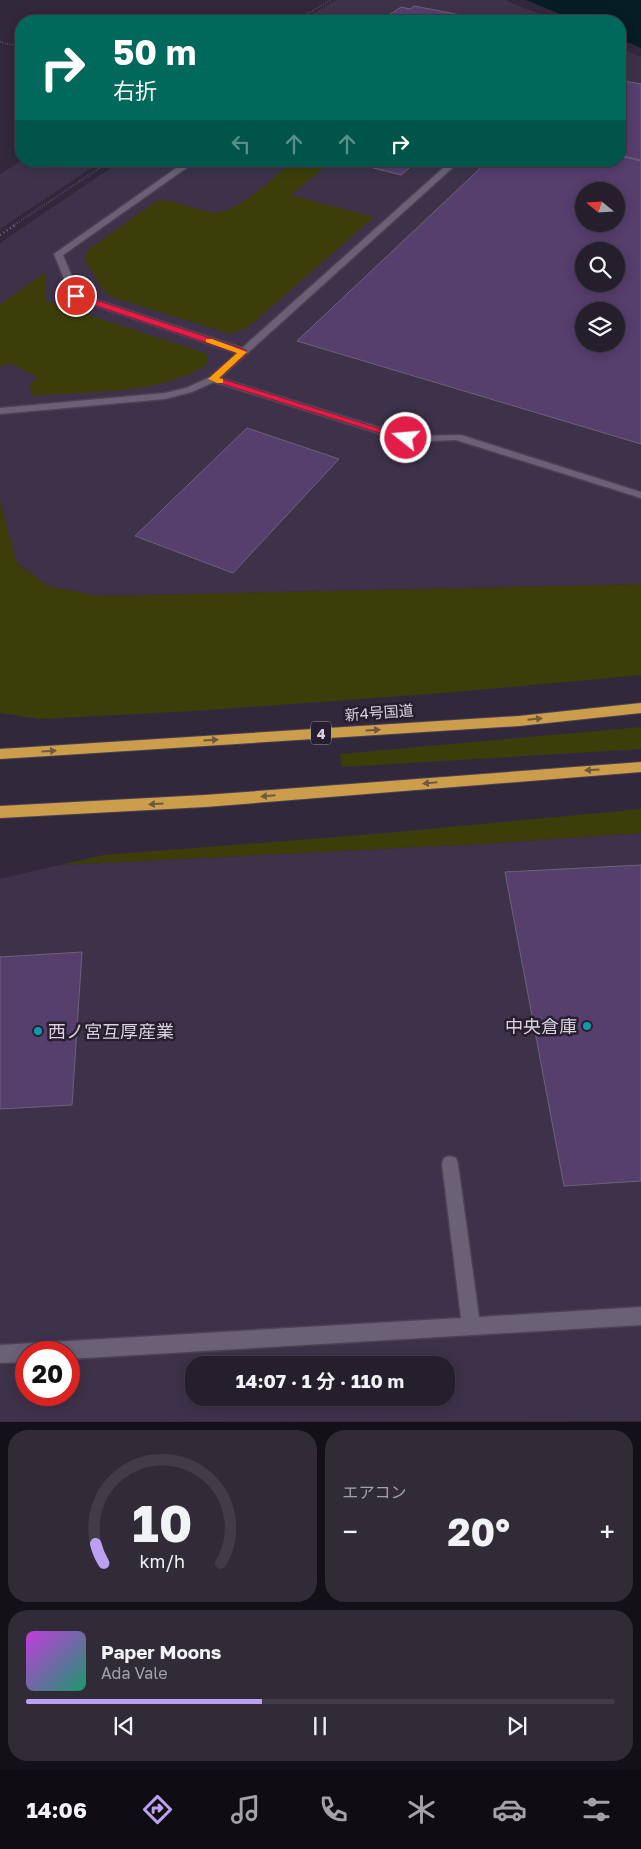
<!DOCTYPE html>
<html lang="ja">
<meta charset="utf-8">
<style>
body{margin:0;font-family:"Golos Text","Noto Sans JP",sans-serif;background:#312b38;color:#f1f3f6;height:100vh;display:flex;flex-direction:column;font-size:19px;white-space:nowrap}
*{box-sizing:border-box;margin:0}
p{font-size:16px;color:#a3a2a9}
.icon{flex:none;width:28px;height:28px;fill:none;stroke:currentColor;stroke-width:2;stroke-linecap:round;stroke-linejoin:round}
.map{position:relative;height:1422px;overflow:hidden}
.side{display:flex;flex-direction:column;gap:8px;padding:8px;background:#141018;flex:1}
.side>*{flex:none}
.top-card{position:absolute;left:15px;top:15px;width:611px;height:152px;border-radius:20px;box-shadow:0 2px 12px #0003,0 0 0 1px #423c48;background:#00695c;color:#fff;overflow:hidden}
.needle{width:32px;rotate:288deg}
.controls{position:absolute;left:575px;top:182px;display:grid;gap:10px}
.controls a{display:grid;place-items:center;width:50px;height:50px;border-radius:50%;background:#251e2c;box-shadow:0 2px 12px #0003,0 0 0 1px #423c48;font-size:25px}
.speed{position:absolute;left:15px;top:1341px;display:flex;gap:10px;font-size:25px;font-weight:700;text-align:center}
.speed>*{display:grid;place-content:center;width:65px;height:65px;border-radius:50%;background:#251e2c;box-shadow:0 2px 12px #0003,0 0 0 1px #423c48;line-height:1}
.speed .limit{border:8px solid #d22;background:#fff;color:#111}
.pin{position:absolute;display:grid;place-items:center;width:42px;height:42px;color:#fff;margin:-21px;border:2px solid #fff;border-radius:50%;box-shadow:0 1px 5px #0007}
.me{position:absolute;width:55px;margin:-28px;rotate:287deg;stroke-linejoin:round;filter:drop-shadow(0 0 4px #0008)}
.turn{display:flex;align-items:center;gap:18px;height:105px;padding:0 15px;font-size:22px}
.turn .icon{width:65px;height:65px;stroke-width:2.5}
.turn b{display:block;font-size:35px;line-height:42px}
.lanes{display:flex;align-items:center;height:48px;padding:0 15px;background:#0003;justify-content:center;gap:25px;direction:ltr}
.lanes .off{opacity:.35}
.big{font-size:38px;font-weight:700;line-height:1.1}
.side .tile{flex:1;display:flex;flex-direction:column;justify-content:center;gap:8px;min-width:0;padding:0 18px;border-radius:20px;background:#312b38}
.side .dial{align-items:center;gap:0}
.dial svg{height:130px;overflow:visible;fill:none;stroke:#423c48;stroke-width:7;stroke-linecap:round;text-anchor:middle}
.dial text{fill:#f1f3f6;stroke:none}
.song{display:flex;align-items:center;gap:15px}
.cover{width:60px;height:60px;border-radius:8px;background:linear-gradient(135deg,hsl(290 70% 55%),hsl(160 70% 35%))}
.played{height:5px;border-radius:2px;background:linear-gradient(90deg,#bca0f2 40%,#423c48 40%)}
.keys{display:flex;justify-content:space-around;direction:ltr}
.heat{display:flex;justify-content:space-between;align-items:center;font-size:28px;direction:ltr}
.side .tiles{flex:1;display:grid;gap:8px;grid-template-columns:1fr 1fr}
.tile:last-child{grid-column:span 2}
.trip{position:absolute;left:185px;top:1356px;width:270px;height:50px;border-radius:20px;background:#251e2c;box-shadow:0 2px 12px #0003,0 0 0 1px #423c48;font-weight:700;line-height:50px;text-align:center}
.dock{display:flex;height:80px;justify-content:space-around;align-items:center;background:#0f0c12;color:#a3a2a9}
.dock .icon{width:35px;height:35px}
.dock .current{color:#bca0f2}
.dock b{font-size:22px;color:#f1f3f6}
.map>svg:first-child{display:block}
</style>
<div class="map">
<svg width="641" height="1422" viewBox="0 0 641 1422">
<rect width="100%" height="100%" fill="#31283b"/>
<path fill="#3e324a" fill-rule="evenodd" d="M336 0H505L557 21H300Z
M620 48 641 57V584L99 596 48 586 16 562 0 501V243L121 161H620ZM584 191H616V224H584ZM584 251H616V284H584ZM584 311H616V344H584Z
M21 161H102L0 229V174Z
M641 833V1421L0 1422V879L59 865 480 844ZM26 1352H69V1395H26ZM194 1365H446V1398H194Z"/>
<path fill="#3b3e09" d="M309 161H333L291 195 374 217 247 328 231 334 111 297 102 288 84 259 88 250 156 201C174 198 192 209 210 212 235 217 272 178 291 163L303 166Z
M46 271V301L208 354 206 366C155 395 88 391 31 396L30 385 37 377 11 364 0 366V305Z
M0 501 17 563 48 586 99 596 641 584V675L455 692 194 711 39 719 0 713Z
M641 727V749L342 767 340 754Z
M641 809V833L480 844 59 865 104 855 375 834Z"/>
<path fill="#041e23" d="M526 0H641V48L620 39V21H577Z"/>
<path fill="#563e6d" stroke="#6d6378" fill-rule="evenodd" d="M414 6 492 21H380L401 7 410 9Z
M620 80 641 84V160L620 155Z
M620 156 641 161V444L297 341 488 161H620ZM584 191H616V224H584ZM584 251H616V284H584ZM584 311H616V344H584Z
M346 161H417L401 175Z
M247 428 339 459 233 573 135 536Z
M641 865V1181L564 1186 505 872Z
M82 952 72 1105 0 1109V957Z"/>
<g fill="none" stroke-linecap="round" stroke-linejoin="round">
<defs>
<path id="service" d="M451 161H460L220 378 407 436 461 435 641 492V498L456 440 406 442 214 382 192 392 165 399 0 414V408L165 393 186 388 210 377 237 353 72 298 54 254 185 162 192 164 63 255 79 294 242 348Z
M450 1156 456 1158 458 1164 479 1317 641 1307V1325L69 1359V1352H26V1362L0 1363V1345L461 1318 442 1164 444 1158Z"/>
<path id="trunk" d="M641 703V713L519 726 0 759V749L519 716Z
M641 762V772L205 807 0 818V806L205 795Z"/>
</defs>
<use href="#service" stroke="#4a4352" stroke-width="3"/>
<use href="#trunk" stroke="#4a4352" stroke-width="2"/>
<path stroke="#726b7b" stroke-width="2" stroke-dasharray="0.5 2" stroke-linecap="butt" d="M295 21 331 0
M0 42 21 47
M13 226 110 161"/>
<path stroke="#726b7b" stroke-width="2.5" stroke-dasharray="1 3" stroke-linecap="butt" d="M0 235 15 225"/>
<use href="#service" fill="#6b6176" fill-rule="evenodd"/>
<use href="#trunk" fill="#cc9e4b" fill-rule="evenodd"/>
</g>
<defs><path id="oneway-solid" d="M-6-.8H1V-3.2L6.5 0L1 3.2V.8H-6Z" transform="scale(1.25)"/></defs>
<g fill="#71583c">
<use href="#oneway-solid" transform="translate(535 719) rotate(-6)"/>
<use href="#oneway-solid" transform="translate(373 730) rotate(-4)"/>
<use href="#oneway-solid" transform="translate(211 740) rotate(-4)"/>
<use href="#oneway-solid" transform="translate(49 751) rotate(-4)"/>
<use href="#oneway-solid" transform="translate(592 770) rotate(176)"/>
<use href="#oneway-solid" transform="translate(430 783) rotate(175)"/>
<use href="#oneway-solid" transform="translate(268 796) rotate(175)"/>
<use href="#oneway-solid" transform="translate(156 804) rotate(177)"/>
</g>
<path fill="#e11d48" stroke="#92132f" d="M73 294H78L246 350V354L219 378 410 438 409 440H402L210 380V377L237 353 73 298Z"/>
<path fill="#f59e0b" d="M206 339H212L247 352 219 378 223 379V383H217L208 379 237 353 206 342Z"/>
<g fill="#0f9aa8" stroke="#271f30" stroke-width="2">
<circle cx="587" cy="1026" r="5"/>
<circle cx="38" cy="1031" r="5"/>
</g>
<g text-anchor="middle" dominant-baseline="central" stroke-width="5" stroke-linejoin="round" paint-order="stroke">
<rect fill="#271f30" stroke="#a29caa" stroke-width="1" x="311" y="721.5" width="20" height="23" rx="4"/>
<g font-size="14" font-weight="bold" fill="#d7d2de">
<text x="321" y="733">4</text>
</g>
<g font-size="15" fill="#d7d2de" stroke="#271f30">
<text transform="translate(379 712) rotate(-4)">新4号国道</text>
</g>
<g font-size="18" fill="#d7d2de" stroke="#271f30" text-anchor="end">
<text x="577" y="1026">中央倉庫</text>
<text x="48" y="1031" text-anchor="start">西ノ宮互厚産業</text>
</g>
</g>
</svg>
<div class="controls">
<a><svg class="needle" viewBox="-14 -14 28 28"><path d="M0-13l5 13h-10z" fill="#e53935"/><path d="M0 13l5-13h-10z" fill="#a3a2a9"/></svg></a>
<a><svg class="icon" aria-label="search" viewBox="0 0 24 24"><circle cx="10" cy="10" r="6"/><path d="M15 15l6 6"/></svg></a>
<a><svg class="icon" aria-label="layers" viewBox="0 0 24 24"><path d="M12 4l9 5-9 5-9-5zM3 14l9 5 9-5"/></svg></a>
</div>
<div class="speed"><div class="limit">20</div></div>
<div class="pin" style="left:76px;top:296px;background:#d93025"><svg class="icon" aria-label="arrive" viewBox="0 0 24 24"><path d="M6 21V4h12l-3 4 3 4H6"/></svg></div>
<svg class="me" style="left:406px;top:438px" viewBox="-20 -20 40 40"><circle r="17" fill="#e11d48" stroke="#fff" stroke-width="3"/><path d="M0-11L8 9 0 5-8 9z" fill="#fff"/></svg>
<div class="trip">14:07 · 1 分 · 110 m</div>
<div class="top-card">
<div class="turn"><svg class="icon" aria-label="right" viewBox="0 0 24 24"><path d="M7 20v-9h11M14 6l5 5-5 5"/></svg><div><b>50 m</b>右折</div></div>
<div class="lanes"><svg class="icon off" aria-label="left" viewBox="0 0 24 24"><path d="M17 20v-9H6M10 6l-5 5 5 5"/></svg><svg class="icon off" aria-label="ahead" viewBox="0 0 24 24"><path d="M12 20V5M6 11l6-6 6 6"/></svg><svg class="icon off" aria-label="ahead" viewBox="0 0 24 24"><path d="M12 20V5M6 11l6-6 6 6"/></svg><svg class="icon" aria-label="right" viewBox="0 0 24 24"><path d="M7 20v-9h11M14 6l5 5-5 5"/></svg></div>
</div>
</div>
<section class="side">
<div class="tiles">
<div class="tile dial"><svg viewBox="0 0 100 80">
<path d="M14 69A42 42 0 1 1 86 69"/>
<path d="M14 69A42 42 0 0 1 9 57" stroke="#bca0f2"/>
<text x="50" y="56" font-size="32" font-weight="700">10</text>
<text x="50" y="72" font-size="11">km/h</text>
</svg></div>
<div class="tile"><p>エアコン</p>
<div class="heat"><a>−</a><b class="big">20°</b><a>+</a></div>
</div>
<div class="tile">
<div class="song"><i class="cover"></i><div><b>Paper Moons</b><p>Ada Vale</p></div></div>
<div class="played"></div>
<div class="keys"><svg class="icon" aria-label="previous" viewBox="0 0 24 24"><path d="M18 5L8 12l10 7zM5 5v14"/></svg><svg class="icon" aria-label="pause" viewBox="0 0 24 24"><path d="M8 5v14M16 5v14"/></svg><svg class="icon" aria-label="next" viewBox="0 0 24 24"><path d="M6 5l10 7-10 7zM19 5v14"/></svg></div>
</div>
</div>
</section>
<nav class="dock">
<b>14:06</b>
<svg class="icon current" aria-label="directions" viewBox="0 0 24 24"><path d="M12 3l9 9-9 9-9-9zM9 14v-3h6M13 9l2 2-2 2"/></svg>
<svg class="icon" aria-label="music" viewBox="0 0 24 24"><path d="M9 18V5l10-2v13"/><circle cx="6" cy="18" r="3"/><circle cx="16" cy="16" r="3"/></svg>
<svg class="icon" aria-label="phone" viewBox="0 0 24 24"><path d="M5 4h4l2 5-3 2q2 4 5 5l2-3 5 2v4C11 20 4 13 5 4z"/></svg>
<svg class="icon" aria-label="climate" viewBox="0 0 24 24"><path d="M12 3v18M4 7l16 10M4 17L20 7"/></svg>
<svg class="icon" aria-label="car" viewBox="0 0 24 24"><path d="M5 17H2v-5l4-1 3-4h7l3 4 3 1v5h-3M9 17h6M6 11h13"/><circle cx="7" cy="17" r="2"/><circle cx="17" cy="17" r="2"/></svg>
<svg class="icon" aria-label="filters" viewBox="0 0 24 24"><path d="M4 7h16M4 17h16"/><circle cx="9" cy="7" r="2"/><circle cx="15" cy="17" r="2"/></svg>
</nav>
